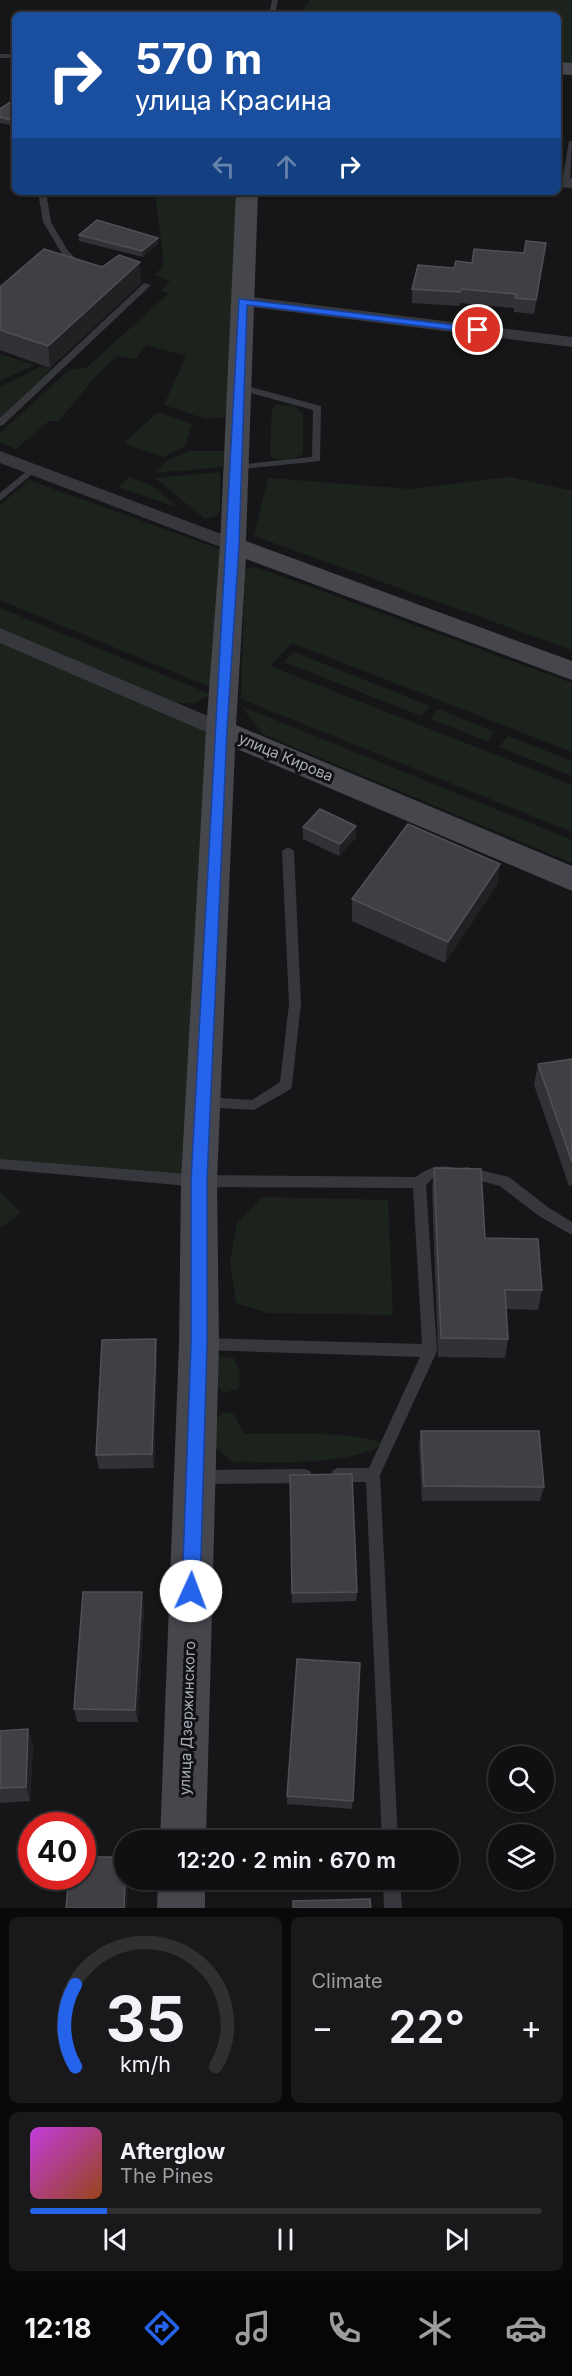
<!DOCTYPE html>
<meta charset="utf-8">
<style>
body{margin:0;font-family:Inter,sans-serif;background:#19191b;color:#f1f3f6;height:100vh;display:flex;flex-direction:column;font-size:22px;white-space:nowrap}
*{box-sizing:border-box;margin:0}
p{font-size:20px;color:#9c9d9f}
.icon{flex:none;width:33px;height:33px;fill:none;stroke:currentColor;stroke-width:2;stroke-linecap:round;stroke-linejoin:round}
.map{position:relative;height:1908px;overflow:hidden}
.panel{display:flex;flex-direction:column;gap:9px;padding:9px;background:#09090a;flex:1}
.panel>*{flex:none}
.guide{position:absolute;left:12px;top:12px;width:549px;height:183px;border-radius:9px;box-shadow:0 2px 4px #0004,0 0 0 2px #303032;background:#1a4fa0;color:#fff;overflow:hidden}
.fabs{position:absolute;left:488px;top:1746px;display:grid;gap:12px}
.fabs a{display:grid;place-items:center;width:66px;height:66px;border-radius:50%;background:#101012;box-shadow:0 2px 4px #0004,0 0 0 2px #303032;font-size:30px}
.speed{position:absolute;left:18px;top:1812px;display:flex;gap:12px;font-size:30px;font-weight:700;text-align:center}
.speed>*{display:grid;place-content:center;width:78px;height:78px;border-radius:50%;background:#101012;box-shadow:0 2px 4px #0004,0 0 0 2px #303032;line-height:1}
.speed .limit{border:9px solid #d22;background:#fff;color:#111}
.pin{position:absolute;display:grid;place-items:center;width:51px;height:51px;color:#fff;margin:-26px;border:3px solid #fff;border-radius:50%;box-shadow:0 2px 6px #0007}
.me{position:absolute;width:66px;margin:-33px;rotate:2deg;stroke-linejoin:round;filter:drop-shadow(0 0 4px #0008)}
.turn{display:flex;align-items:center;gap:21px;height:126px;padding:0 24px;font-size:27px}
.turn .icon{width:78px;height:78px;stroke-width:2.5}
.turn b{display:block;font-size:42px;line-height:51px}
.lanes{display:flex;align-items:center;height:57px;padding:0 24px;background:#0003;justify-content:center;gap:30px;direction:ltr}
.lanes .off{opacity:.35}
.big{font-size:45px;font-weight:600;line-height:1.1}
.panel .tile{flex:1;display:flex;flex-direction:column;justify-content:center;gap:9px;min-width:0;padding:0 21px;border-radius:9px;background:#19191b}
.panel .dial{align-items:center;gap:0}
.dial svg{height:156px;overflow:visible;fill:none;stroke:#303032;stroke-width:7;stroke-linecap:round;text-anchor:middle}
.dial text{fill:#f1f3f6;stroke:none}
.song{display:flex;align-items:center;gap:18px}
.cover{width:72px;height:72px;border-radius:9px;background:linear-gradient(135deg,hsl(290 70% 55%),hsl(20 70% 35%))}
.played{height:6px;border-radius:3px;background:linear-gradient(90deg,#2563eb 15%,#303032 15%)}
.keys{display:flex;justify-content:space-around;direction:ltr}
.heat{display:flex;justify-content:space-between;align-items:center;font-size:33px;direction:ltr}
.panel .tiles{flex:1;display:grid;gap:9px;grid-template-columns:1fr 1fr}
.tile:last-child{grid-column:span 2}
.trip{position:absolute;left:114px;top:1830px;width:345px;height:60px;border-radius:30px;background:#101012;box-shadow:0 2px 4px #0004,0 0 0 2px #303032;font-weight:600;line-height:60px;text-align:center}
.dock{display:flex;height:96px;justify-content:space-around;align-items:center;background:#060607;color:#9c9d9f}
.dock .icon{width:42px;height:42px}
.dock .on{color:#2563eb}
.dock b{font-size:27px;color:#f1f3f6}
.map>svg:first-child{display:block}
</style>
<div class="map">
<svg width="572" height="1908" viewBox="0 0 572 1908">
<rect width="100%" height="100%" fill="#161618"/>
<path fill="#1c231d" d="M310 0H572V69L558 68V15H298Z
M155 192H242L226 417 206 419 164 405 186 356 147 345 136 359 117 356 95 377 59 421H49L16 449 0 442V433L69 370 86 368 168 294 161 291 170 281 154 275 164 266Z
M0 354 35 365 0 381Z
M39 367 52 368 0 419V387Z
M276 405 295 406 303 414V454C292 460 285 461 273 458L270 453 272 409Z
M158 412 192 424 185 446 163 457 124 443Z
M188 451H224L223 467 154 473 167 461Z
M220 472V511L217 516 205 519 155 478Z
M129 477 151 485 179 508 118 487Z
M511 477 572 491V650L254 536 268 478 410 489Z
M29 480 222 550 210 687 0 600V505Z
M256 567 572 683V752L292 643 270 666 572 785V832L241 699 245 570Z
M0 608 210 694C198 705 187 705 172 701L0 628Z
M0 635 221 730 199 1181 0 1164Z
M294 652 430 706 421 716 284 662Z
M241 706 572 840V863L263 734Z
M438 709 495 732 487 741 430 719Z
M508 736 572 761V776L499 747Z
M0 1191 21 1213 0 1228Z
M262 1197 388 1200 393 1315 268 1313 236 1303 230 1261 237 1223Z
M215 1356 234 1358 240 1372 239 1388 224 1393 215 1384Z
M223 1412 234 1414 244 1434C275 1434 359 1430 383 1444 347 1467 276 1461 233 1462L215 1447 214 1421Z"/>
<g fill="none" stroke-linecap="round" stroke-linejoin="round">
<path fill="#37383d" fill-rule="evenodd" d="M272 0H278L275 15H269Z
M0 54H15V58H0Z
M569 141H572L570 183 566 185 562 183Z
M38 192H46L51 222 68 251 84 266V270H78L62 254 43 222Z
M144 283 151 285 3 425 0 426V418Z
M239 384 321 406 320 461 233 470 231 468 236 465 312 457 313 410 236 389V385Z
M33 466 38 469 36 471 0 501V493Z
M288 847 294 851 301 1004 292 1085 291 1089 254 1110 204 1107 199 1106 198 1102 199 1098 204 1097 252 1100 280 1082 289 1004 282 851Z
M0 1159 199 1175 416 1177C426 1168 441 1164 455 1168L457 1172 455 1176 432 1179 426 1185 437 1351 380 1475 398 1840H382L366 1482H338L333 1480 331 1475 333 1470 338 1468H369L420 1357 203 1350 198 1348 196 1344 198 1340 203 1338 422 1344 413 1188 199 1187 0 1169Z
M467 1167 509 1177 549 1208 572 1222V1235L539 1216 500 1186 462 1176 460 1172 462 1168Z
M305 1469 310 1471 312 1476 310 1481 305 1483 200 1484 195 1482 193 1477 195 1472 200 1470Z
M383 1880H400L402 1908H384Z"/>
<path fill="#37383d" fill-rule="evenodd" d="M558 177 572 178V188L558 187Z
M243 296 572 337V347L237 305 235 301 237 297Z
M0 451 240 541 243 545 240 549H226L0 463Z
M0 628 229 725 232 730 229 735 221 737 213 735 0 643Z"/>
<path fill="#45474d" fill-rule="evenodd" d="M558 62 572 63V75L558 74Z
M236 192H258L246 541 572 661V680L246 559 236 725 572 866V891L235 748 217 1181 219 1344 206 1840H160L179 1344 181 1181 206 730 220 545Z
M158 1880H205V1908H157Z"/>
</g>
<path fill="#323236" d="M15 99V126L0 123V109Z
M79 235 158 244 143 257 79 241Z
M546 243 534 314 514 312V308L460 303 459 306 412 303V289L472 263 524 253Z
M141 283 50 368 0 350V287Z
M303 827 356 838 339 856 303 839Z
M500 864 497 885 445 963 352 921V899Z
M572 1059V1185L569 1186 534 1085 538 1064Z
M434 1168 485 1238 542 1290 538 1310 506 1309 508 1339 505 1358 438 1357 432 1189Z
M157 1354 154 1468 99 1469 96 1455Z
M421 1431 544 1487 540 1501H422L419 1445Z
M290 1475 357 1592 356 1601 292 1603Z
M144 1606 138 1722H77L74 1709Z
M360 1663 352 1809 287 1804V1796Z
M28 1729 33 1744 30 1801 0 1803V1731Z"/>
<path fill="#212124" d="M158 238V244L143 257 142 251Z
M140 262 141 283 50 368 48 346Z
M356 826V838L339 856 340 844Z
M500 864 497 885 445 963 448 942Z
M156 1339 157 1354 154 1468 152 1454Z
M142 1592 144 1606 138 1722 135 1710Z
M28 1729 33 1744 30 1801 26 1787Z
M125 1880H128L127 1908H124Z"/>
<path fill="#3f3f44" stroke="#4f5156" stroke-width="1.5" d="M15 99V121L0 117V109Z
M97 220 158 238 142 251 79 235Z
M526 241 546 243 536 300 515 298 516 294 461 289 460 292 412 289 418 265 454 268 456 261 472 263 474 249 524 253Z
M44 249 102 267 119 255 140 262 48 346 0 330V287Z
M320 809 356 826 340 844 303 827Z
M408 824 500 864 448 942 352 899Z
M572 1059V1162L538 1064Z
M434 1168 481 1169 485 1238 538 1239 542 1290H505L508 1339 441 1338Z
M156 1339 152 1454 96 1455 102 1340Z
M421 1431H539L544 1487 424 1486Z
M352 1474 357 1592 292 1593 290 1475Z
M83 1592H142L135 1710 74 1709Z
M297 1659 360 1663 353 1801 287 1796Z
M28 1729 26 1787 0 1788V1731Z
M82 1857H124V1880H125L124 1908H66L69 1876H82Z
M370 1899 371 1908H293V1901Z"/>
<path fill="#2563eb" stroke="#184099" stroke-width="1.5" d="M239 299 478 328 483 330 478 333 247 305 239 545 227 730 207 1181V1344L200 1591 198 1597 191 1599 185 1597 182 1591 191 1344V1181Z"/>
<g text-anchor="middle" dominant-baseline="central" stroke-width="6" stroke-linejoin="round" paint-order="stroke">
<g font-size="15" fill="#a8adb8" stroke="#111113">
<text transform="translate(286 757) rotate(23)">улица Кирова</text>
<text transform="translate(187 1718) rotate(-88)">улица Дзержинского</text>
</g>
</g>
</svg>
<div class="fabs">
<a><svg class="icon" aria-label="search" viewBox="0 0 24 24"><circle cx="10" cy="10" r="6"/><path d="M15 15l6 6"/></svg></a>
<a><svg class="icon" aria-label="layers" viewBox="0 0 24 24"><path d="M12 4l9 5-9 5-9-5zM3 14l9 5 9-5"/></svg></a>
</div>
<div class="speed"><div class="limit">40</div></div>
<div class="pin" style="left:478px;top:330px;background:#d93025"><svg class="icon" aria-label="arrive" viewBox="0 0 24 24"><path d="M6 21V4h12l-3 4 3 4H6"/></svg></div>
<svg class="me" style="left:191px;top:1591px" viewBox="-20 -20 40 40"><circle r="19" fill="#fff"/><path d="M0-13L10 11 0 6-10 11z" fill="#2563eb"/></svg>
<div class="trip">12:20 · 2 min · 670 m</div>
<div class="guide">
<div class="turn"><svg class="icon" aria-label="right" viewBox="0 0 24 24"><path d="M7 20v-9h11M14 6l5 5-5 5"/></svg><div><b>570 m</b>улица Красина</div></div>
<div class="lanes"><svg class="icon off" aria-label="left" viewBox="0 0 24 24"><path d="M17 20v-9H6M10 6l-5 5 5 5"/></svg><svg class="icon off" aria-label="ahead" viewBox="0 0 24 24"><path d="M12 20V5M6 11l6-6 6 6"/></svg><svg class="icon" aria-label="right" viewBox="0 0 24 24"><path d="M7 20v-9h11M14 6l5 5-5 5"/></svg></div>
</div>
</div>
<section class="panel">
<div class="tiles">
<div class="tile dial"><svg viewBox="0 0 100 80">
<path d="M14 69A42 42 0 1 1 86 69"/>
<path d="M14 69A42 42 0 0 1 14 27" stroke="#2563eb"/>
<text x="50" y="56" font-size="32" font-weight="700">35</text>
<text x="50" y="72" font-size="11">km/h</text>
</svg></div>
<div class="tile"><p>Climate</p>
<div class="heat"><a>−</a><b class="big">22°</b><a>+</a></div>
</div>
<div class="tile">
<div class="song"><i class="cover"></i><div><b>Afterglow</b><p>The Pines</p></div></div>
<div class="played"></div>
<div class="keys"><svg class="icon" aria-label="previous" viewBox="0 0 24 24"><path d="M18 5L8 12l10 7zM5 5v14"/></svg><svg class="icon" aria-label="pause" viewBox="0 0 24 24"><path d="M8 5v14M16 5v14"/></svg><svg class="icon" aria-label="next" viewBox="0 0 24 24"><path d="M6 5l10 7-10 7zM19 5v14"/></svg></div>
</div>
</div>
</section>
<nav class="dock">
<b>12:18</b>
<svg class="icon on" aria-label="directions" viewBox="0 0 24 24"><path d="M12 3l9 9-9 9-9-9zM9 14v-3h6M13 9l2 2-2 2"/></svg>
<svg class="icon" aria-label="music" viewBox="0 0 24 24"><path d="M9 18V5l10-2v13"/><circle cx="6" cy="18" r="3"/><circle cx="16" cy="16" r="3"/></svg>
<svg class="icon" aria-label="phone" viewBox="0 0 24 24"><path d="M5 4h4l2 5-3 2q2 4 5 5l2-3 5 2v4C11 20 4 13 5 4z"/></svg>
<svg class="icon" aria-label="climate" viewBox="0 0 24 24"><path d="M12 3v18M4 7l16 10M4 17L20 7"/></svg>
<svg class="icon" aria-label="car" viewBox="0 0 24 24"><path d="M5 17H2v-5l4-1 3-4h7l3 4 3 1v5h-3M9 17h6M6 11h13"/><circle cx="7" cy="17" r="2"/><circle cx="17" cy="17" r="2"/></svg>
</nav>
